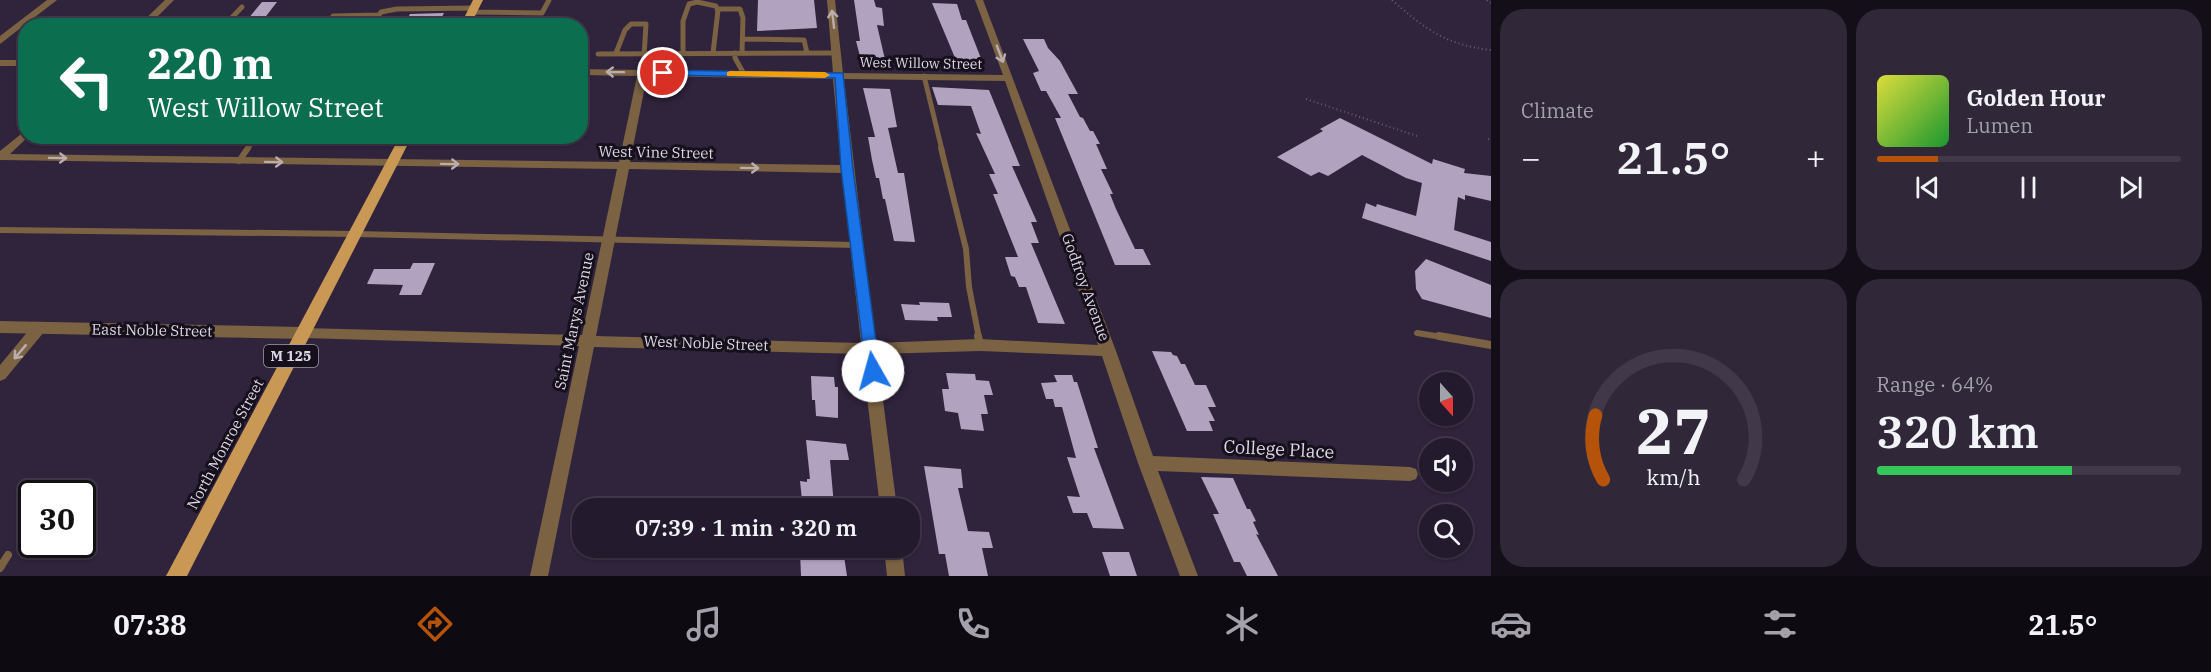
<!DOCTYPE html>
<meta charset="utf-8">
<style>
body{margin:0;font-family:"IBM Plex Serif",serif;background:#302739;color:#f1f3f6;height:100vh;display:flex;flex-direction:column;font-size:22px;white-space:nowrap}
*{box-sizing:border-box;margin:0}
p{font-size:20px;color:#a3a1aa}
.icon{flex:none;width:33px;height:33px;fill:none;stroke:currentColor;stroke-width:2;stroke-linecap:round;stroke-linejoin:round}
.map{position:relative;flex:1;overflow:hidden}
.sheet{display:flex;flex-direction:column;gap:9px;padding:9px;background:#140e19;width:720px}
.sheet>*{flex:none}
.banner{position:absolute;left:18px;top:18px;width:570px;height:126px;border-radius:24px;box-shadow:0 2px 4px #0004,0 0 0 2px #413849;background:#0b6e4f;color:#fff;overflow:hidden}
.needle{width:39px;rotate:159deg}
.controls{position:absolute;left:1419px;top:372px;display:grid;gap:12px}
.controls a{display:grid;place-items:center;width:54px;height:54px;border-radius:50%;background:#241a2d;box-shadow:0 2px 4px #0004,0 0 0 2px #413849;font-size:30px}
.speed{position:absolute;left:18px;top:480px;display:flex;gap:12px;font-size:30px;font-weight:700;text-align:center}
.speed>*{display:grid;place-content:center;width:78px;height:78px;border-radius:50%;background:#241a2d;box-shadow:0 2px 4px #0004,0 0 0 2px #413849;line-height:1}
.speed .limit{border:3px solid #111;border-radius:9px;background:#fff;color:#111}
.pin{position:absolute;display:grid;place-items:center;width:51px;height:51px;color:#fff;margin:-26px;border:3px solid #fff;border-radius:50%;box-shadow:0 2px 6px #0007}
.me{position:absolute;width:66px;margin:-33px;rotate:353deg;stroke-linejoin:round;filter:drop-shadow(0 0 4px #0008)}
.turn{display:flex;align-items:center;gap:21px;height:126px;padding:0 30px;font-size:27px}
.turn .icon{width:78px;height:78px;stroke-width:2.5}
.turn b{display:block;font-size:42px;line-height:51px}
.big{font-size:45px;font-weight:600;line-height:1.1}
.sheet .tile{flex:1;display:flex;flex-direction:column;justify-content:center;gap:9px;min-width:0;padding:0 21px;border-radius:24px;background:#302739}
.sheet .dial{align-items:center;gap:0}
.dial svg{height:156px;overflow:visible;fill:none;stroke:#413849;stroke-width:7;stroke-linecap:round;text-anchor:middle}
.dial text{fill:#f1f3f6;stroke:none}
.song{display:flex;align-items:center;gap:18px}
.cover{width:72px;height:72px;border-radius:9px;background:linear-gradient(135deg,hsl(60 70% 55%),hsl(130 70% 35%))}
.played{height:6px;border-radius:3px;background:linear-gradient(90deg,#b45309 20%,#413849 20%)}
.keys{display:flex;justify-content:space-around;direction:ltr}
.heat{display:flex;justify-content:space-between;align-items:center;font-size:33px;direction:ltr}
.charge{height:9px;border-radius:4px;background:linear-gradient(90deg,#34c759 64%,#413849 0)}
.sheet .tiles{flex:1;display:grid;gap:9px;grid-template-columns:repeat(2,1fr)}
.trip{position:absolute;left:572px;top:498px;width:348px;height:60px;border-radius:24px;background:#241a2d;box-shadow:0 2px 4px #0004,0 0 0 2px #413849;font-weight:600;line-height:60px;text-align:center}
.menu{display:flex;height:96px;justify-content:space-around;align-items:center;background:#0e0a12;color:#a3a1aa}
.menu .icon{width:42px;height:42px}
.menu .active{color:#b45309}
.menu b{font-size:27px;color:#f1f3f6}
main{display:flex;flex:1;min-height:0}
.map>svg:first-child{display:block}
</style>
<main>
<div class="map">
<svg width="1491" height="576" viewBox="0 0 1491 576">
<rect width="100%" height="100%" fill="#30233c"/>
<path fill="#b1a2c0" d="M758 0H814L817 28 757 31Z
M854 0H874L876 7 882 8 884 26 877 25 886 64H862L856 41H860Z
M262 2H277L263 20H247Z
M932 3 957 4 962 20H966L982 61H978L980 65H958Z
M444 13 437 26H403L410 14Z
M1023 39H1044L1048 48 1060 61 1078 94H1068L1080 117 1083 118 1090 131H1093L1100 144H1096L1107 169H1101L1113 194H1110L1116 209 1135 249H1143L1151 265H1115L1055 118H1061L1046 91H1041L1033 73 1039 71Z
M932 87 989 90 1020 166H1012L1037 222H1031L1039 243H1031L1065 324 1038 323 1026 287H1019L1015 277 1011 276 1005 257H1018L993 194H998L989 174H995L976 133 981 134 971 106 938 105Z
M863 88 890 89 897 127 888 128 898 173H904L915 242 894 241 885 199H883L879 178H876L872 160 868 137H875Z
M1340 118 1432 164 1433 159 1465 169 1464 173 1491 176V201L1465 195V200L1458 197 1454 230 1491 242V261L1362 218 1366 203 1376 207 1377 204 1416 216 1422 183 1406 178 1362 155 1328 176 1319 172 1311 176 1277 157 1323 131 1320 129Z
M1426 259 1491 285V318L1422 299 1416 289 1415 271Z
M413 263H435L421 295H399L403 285 367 284 374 269H410Z
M919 302 949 303 952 317H937L938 321 905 320 901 304 920 305Z
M1152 351 1171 352 1173 355 1177 356 1181 364H1185L1195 385H1206L1216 407H1208L1215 421H1209L1213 431H1187Z
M946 373 975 374 976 380 989 381 993 395H984L988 414H981L984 431 961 429 958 413 945 411 942 389H949Z
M1054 375H1072L1074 382H1077L1098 448H1094L1124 529 1093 528 1087 513H1073L1067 496 1080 497 1067 457 1076 458 1062 407H1055L1053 399H1046L1041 383 1057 382Z
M811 376 834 377 835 387H838V418L816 416 815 400H812Z
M806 440 846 444 849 460H830L834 506 810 505V501L802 500 800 481 807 482V479H810Z
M924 466 961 469 963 488H958L968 531 989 532 993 548H982L988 576H949L945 554H939Z
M1201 477 1233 478 1247 509H1250L1256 521 1253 522 1259 535 1256 534 1278 576H1247L1240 562H1234L1213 514H1219Z
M800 552 844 556 847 576H801Z
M1102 552H1129L1137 576H1110Z"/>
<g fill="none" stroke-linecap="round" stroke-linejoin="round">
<path stroke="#685d73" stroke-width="2" stroke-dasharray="1 3" stroke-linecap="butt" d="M1392 0C1425 29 1446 45 1491 50
M1487 0 1491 3
M1306 99 1417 136
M1488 139 1491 140"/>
<path stroke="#7a6243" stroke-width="5" d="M717 9H740L743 18 742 53
M472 12 542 13 549 0
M333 16 379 15
M224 26 242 7
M291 26 293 24
M372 26 381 12 397 9 474 8
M743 39 804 40 807 53
M616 53 625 30 631 24H646L643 73
M683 53V21L689 4 697 2 716 6 718 10 713 53
M735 53V58L744 74
M598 54 837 53
M924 76 942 150
M213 136 209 142 285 143 289 136
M247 150 256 136"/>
<path stroke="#7a6243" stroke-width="6" d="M941 148 966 249 969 287 979 338
M239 161 248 148
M0 230 355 234 857 245
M1417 333 1448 338"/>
<path stroke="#7a6243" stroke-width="8" d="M978 336 980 345
M1439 336 1491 345
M0 568 8 555"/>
<path fill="#7a6243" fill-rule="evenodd" d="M47 0H57L0 44V36Z
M165 0H174L148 26H138Z
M827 0H835L843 73 1003 75 975 0H983L1116 351 1153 456 1410 467 1416 469 1418 474 1416 479 1410 481 1158 471 1198 576H1180L1138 463 1102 356 980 351 877 354 897 508H880L862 354 594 347 548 576H530L579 346 303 338 298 337 296 333 298 329 303 328 582 335 617 169 0 160V151L26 130V136H29L10 154 619 162 637 76 580 75V69L833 73ZM647 76 833 79 841 165 630 162ZM844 79 1005 81 1098 345 980 339 875 343ZM629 169 842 173 861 343 596 336Z
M0 60H26V66H0Z
M39 323 44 324 46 328 44 332 5 379 0 381V365L34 324Z
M884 548H902L905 576H887Z"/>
<path fill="#7a6243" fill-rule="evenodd" d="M0 321 303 327 309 329 311 333 309 337 303 339 0 333Z"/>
<path fill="#c99855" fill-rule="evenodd" d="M473 0H483L470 26H460Z
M400 136H412L187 576H166Z"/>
</g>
<defs><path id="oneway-shaft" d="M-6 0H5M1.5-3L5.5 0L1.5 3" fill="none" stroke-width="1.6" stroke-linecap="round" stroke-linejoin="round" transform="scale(1.5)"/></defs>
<g stroke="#bbadad">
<use href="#oneway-shaft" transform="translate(833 19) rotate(-97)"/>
<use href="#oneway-shaft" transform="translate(1000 54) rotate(69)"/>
<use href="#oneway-shaft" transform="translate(615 72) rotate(-179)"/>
<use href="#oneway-shaft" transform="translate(58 158) rotate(1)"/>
<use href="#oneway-shaft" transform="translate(274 162) rotate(1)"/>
<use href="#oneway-shaft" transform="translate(450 164) rotate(1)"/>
<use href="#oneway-shaft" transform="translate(750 168) rotate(1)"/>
<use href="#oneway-shaft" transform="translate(20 352) rotate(130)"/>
</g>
<path fill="#1a73e8" stroke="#114b97" stroke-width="1.5" d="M663 70 843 73 853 169 880 371 878 376H868L866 371 841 169 835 78 660 75V71Z"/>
<path fill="#f59e0b" d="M730 71 825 72 830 75 825 78 727 76V72Z"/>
<g text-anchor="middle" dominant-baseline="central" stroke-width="6" stroke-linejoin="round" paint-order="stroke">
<g font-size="14" fill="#ded6e6" stroke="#15101b">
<text transform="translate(921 63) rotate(1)">West Willow Street</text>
</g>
<rect fill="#15101b" stroke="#a29ba9" stroke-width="1.5" x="264" y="345" width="54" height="22" rx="4.5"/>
<g font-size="14" font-weight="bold" fill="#ded6e6">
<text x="291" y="356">M 125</text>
</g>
<g font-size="15" fill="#ded6e6" stroke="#15101b">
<text transform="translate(656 152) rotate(1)">West Vine Street</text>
<text transform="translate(1086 287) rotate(70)">Godfroy Avenue</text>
<text transform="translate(574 321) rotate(-78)">Saint Marys Avenue</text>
<text transform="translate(152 330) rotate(1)">East Noble Street</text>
<text transform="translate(706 343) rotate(2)">West Noble Street</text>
<text transform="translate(225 444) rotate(-62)">North Monroe Street</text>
</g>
<g font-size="18" fill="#ded6e6" stroke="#15101b">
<text transform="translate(1279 449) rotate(3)">College Place</text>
</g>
</g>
</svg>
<div class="controls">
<a><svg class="needle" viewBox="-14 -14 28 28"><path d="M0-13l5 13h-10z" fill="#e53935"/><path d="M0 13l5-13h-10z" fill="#a3a1aa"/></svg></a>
<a><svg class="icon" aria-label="sound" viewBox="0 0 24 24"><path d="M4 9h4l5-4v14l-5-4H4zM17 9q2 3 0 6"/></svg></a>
<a><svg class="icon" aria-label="search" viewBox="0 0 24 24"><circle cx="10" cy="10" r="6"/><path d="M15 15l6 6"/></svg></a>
</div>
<div class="speed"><div class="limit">30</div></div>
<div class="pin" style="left:663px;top:73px;background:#d93025"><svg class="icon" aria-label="arrive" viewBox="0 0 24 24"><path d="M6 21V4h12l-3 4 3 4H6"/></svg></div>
<svg class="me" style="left:873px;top:371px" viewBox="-20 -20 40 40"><circle r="19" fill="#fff"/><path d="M0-13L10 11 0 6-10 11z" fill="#1a73e8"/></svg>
<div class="trip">07:39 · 1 min · 320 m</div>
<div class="banner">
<div class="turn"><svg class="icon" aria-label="left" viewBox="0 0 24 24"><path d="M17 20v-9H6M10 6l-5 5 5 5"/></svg><div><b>220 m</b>West Willow Street</div></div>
</div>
</div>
<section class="sheet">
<div class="tiles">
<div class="tile"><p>Climate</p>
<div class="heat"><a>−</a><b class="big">21.5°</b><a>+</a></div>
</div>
<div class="tile">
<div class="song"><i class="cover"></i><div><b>Golden Hour</b><p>Lumen</p></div></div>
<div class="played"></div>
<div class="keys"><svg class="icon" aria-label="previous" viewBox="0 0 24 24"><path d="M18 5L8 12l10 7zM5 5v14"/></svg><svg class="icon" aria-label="pause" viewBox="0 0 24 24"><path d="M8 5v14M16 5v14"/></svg><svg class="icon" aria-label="next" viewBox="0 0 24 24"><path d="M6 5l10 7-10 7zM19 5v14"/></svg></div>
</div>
<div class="tile dial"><svg viewBox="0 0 100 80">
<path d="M14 69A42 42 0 1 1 86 69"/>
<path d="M14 69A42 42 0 0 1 10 36" stroke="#b45309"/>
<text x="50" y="56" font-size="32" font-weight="700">27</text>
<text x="50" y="72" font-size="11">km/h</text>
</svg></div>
<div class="tile"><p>Range · 64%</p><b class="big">320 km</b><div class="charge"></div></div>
</div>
</section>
</main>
<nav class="menu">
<b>07:38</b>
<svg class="icon active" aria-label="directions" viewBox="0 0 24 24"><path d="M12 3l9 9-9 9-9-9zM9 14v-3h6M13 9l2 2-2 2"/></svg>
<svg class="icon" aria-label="music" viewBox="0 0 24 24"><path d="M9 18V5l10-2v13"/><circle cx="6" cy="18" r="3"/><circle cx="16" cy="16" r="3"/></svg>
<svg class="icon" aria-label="phone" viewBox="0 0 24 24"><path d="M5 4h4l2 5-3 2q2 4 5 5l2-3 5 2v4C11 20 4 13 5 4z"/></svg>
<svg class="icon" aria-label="climate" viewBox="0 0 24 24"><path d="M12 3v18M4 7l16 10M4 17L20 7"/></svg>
<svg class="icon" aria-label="car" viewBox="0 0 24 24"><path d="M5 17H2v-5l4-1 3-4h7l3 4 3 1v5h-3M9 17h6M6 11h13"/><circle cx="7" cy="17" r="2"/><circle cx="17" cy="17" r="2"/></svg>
<svg class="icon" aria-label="filters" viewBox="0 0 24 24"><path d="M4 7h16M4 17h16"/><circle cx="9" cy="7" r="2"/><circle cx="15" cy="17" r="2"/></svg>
<b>21.5°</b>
</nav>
